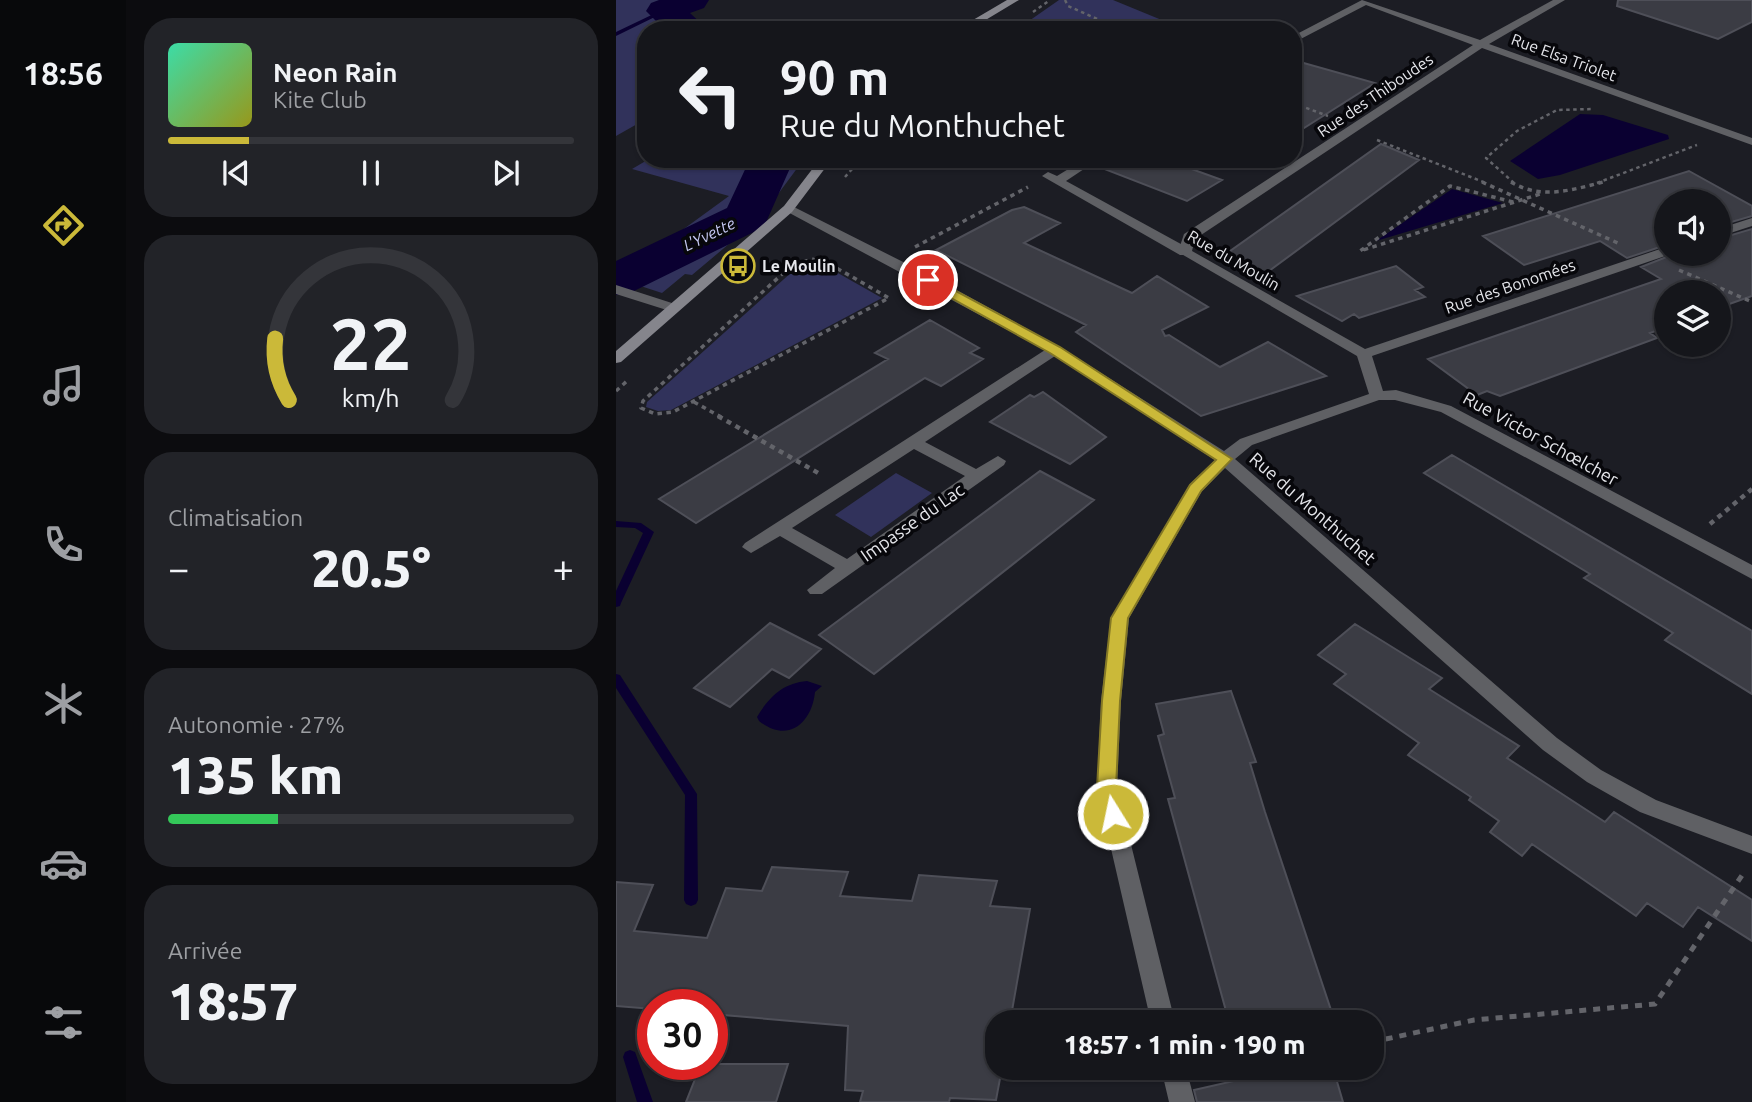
<!DOCTYPE html>
<html lang="fr">
<meta charset="utf-8">
<style>
body{margin:0;font-family:Ubuntu,sans-serif;background:#222328;color:#f1f3f6;height:100vh;display:flex;flex-direction:column;font-size:26px;white-space:nowrap}
*{box-sizing:border-box;margin:0}
p{font-size:23px;color:#9d9fa3}
.icon{flex:none;width:38px;height:38px;fill:none;stroke:currentColor;stroke-width:2;stroke-linecap:round;stroke-linejoin:round}
.map{position:relative;flex:1;overflow:hidden}
.sheet{display:flex;flex-direction:column;gap:18px;padding:18px;background:#0c0c0f;width:490px}
.sheet>*{flex:none}
.guide{position:absolute;left:21px;top:21px;width:665px;height:147px;border-radius:28px;box-shadow:0 2px 5px #0004,0 0 0 2px #34353a;background:#15161b;color:#f1f3f6;overflow:hidden}
.buttons{position:absolute;left:1038px;top:189px;display:grid;gap:14px}
.buttons a{display:grid;place-items:center;width:77px;height:77px;border-radius:50%;background:#15161b;box-shadow:0 2px 5px #0004,0 0 0 2px #34353a;font-size:35px}
.speed{position:absolute;left:21px;top:989px;display:flex;gap:14px;font-size:35px;font-weight:700;text-align:center}
.speed>*{display:grid;place-content:center;width:91px;height:91px;border-radius:50%;background:#15161b;box-shadow:0 2px 5px #0004,0 0 0 2px #34353a;line-height:1}
.speed .limit{border:10px solid #d22;background:#fff;color:#111}
.pin{position:absolute;display:grid;place-items:center;width:60px;height:60px;color:#fff;margin:-30px;border:4px solid #fff;border-radius:50%;box-shadow:0 2px 7px #0007}
.me{position:absolute;width:77px;margin:-38px;rotate:350deg;stroke-linejoin:round;filter:drop-shadow(0 0 5px #0008)}
.turn{display:flex;align-items:center;gap:24px;height:147px;padding:0 28px;font-size:32px}
.turn .icon{width:91px;height:91px;stroke-width:2.5}
.turn b{display:block;font-size:49px;line-height:60px}
.big{font-size:52px;font-weight:800;line-height:1.1}
.sheet .tile{flex:1;display:flex;flex-direction:column;justify-content:center;gap:10px;min-width:0;padding:0 24px;border-radius:28px;background:#222328}
.sheet .dial{align-items:center;gap:0}
.dial svg{height:182px;overflow:visible;fill:none;stroke:#34353a;stroke-width:7;stroke-linecap:round;text-anchor:middle}
.dial text{fill:#f1f3f6;stroke:none}
.song{display:flex;align-items:center;gap:21px}
.cover{width:84px;height:84px;border-radius:10px;background:linear-gradient(135deg,hsl(160 70% 55%),hsl(60 70% 35%))}
.played{height:7px;border-radius:4px;background:linear-gradient(90deg,#cbb939 20%,#34353a 20%)}
.keys{display:flex;justify-content:space-around;direction:ltr}
.heat{display:flex;justify-content:space-between;align-items:center;font-size:38px;direction:ltr}
.charge{height:10px;border-radius:5px;background:linear-gradient(90deg,#34c759 27%,#34353a 0)}
.trip{position:absolute;left:369px;top:1010px;width:399px;height:70px;border-radius:28px;background:#15161b;box-shadow:0 2px 5px #0004,0 0 0 2px #34353a;font-weight:800;line-height:70px;text-align:center}
main{display:flex;flex:1;min-height:0}
.dock{display:flex;flex-direction:column;width:126px;justify-content:space-around;align-items:center;background:#08090b;color:#9d9fa3}
.dock .icon{width:49px;height:49px}
.dock .on{color:#cbb939}
.dock b{font-size:32px;color:#f1f3f6}
.map>svg:first-child{display:block}
</style>
<main>
<nav class="dock">
<b>18:56</b>
<svg class="icon on" aria-label="directions" viewBox="0 0 24 24"><path d="M12 3l9 9-9 9-9-9zM9 14v-3h6M13 9l2 2-2 2"/></svg>
<svg class="icon" aria-label="music" viewBox="0 0 24 24"><path d="M9 18V5l10-2v13"/><circle cx="6" cy="18" r="3"/><circle cx="16" cy="16" r="3"/></svg>
<svg class="icon" aria-label="phone" viewBox="0 0 24 24"><path d="M5 4h4l2 5-3 2q2 4 5 5l2-3 5 2v4C11 20 4 13 5 4z"/></svg>
<svg class="icon" aria-label="climate" viewBox="0 0 24 24"><path d="M12 3v18M4 7l16 10M4 17L20 7"/></svg>
<svg class="icon" aria-label="car" viewBox="0 0 24 24"><path d="M5 17H2v-5l4-1 3-4h7l3 4 3 1v5h-3M9 17h6M6 11h13"/><circle cx="7" cy="17" r="2"/><circle cx="17" cy="17" r="2"/></svg>
<svg class="icon" aria-label="filters" viewBox="0 0 24 24"><path d="M4 7h16M4 17h16"/><circle cx="9" cy="7" r="2"/><circle cx="15" cy="17" r="2"/></svg>
</nav>
<section class="sheet">
<div class="tile">
<div class="song"><i class="cover"></i><div><b>Neon Rain</b><p>Kite Club</p></div></div>
<div class="played"></div>
<div class="keys"><svg class="icon" aria-label="previous" viewBox="0 0 24 24"><path d="M18 5L8 12l10 7zM5 5v14"/></svg><svg class="icon" aria-label="pause" viewBox="0 0 24 24"><path d="M8 5v14M16 5v14"/></svg><svg class="icon" aria-label="next" viewBox="0 0 24 24"><path d="M6 5l10 7-10 7zM19 5v14"/></svg></div>
</div>
<div class="tile dial"><svg viewBox="0 0 100 80">
<path d="M14 69A42 42 0 1 1 86 69"/>
<path d="M14 69A42 42 0 0 1 8 42" stroke="#cbb939"/>
<text x="50" y="56" font-size="32" font-weight="700">22</text>
<text x="50" y="72" font-size="11">km/h</text>
</svg></div>
<div class="tile"><p>Climatisation</p>
<div class="heat"><a>−</a><b class="big">20.5°</b><a>+</a></div>
</div>
<div class="tile"><p>Autonomie · 27%</p><b class="big">135 km</b><div class="charge"></div></div>
<div class="tile"><p>Arrivée</p><b class="big">18:57</b></div>
</section>
<div class="map">
<svg width="1136" height="1102" viewBox="0 0 1136 1102">
<rect width="100%" height="100%" fill="#1c1d24"/>
<path fill="#31325b" d="M0 0H84L59 11 89 30H30V119L0 136Z
M443 0H497L570 30H400Z
M33 159H188L145 217 76 275 69 274 46 293 0 278V268L43 247 113 196 16 169Z
M187 262 213 268 266 298 55 410 42 411 30 407 31 402Z
M280 473 316 493 255 537 219 515Z"/>
<path fill="#0a0031" d="M964 114 987 115 1052 135 1053 139 944 175 922 179 894 161Z
M836 189 887 203 760 241Z
M191 681 206 686 199 692C196 723 172 744 143 721L141 717C153 697 167 683 191 681Z"/>
<g fill="none" stroke-linecap="round" stroke-linejoin="round">
<path fill="#0a0031" fill-rule="evenodd" d="M46 10 51 11 0 36V32Z
M0 521 25 523 38 532 5 603 4 606 0 607V591L27 533 19 528 0 527Z
M0 674 4 675 81 794 82 900 80 904 75 906 70 904 68 900 69 795 0 688Z
M14 1050 19 1052 37 1102H21L7 1057 9 1052Z"/>
<path fill="#0a0031" fill-rule="evenodd" d="M43 0H93L88 8 74 13 92 30H49L30 11 35 3Z
M134 159H178L148 227 18 291 0 295V261L111 208Z"/>
</g>
<path fill="#3b3c44" stroke="#4e4f58" stroke-width="2" d="M1002 0H1136V22L1102 39 1001 6Z
M677 60 759 83 677 135Z
M765 144 803 160 645 277 607 256Z
M474 159H548L606 180 571 201 478 165 479 162Z
M1073 171 1136 206V216L1102 226V201H1050V245L1011 258 984 241 908 265 867 236Z
M408 207 444 223 408 243 516 293 541 276 592 307 546 330 549 336 553 335 604 367 652 342 710 376 585 416 460 332 470 325 320 250 396 210Z
M1136 229V296L1102 308V292H1050V327L1034 333 1041 338 884 396 871 391 861 395 812 359 1045 279 1025 267 1058 254H1102V239Z
M780 266 807 287 799 290 809 297 743 318 738 314 726 321 681 296Z
M314 320 363 348 354 353 367 359 325 386 309 378 80 523 43 499 272 359 259 353Z
M427 392 490 437 454 464 374 422 414 395 418 397Z
M836 455 1136 631V694L1049 640 1057 633 968 578 974 574 808 473Z
M424 471 478 500 258 674 203 635Z
M154 623 205 649 173 678 156 669 114 707 78 688Z
M739 624 826 678 813 689 903 746 891 758 989 822 998 812 1136 900V941L1082 907 1067 927 1031 903 1020 916 916 844 906 856 874 832 883 821 853 800 855 797 792 755 803 743 718 684 730 674 702 655Z
M615 691 640 762 634 763 649 812 719 1022H613L552 799 559 798 542 736 548 734 540 704Z
M156 867 232 872 224 896 296 901 303 875 381 881 374 906 414 909 394 1022H382V1068H386L380 1100 334 1098 333 1102H244L247 1091 229 1090 232 1026 96 1014V1004H37V1009L0 1006V882L37 885 18 931 91 938 110 888 146 891Z
M85 1064H172L160 1102H70Z
M675 1068H717L727 1102H581L578 1090Z"/>
<g fill="none" stroke-linecap="round" stroke-linejoin="round">
<path stroke="#63646a" stroke-width="2.5" stroke-dasharray="3.5 3.5" stroke-linecap="butt" d="M449 0 452 6 506 30
M417 12 434 0
M677 103 712 116
M761 140 870 183
M229 177 245 159
M898 183 870 158 901 131 941 110 976 109
M981 183 1081 145"/>
<path stroke="#63646a" stroke-width="3.5" stroke-dasharray="4.5 4.5" stroke-linecap="butt" d="M866 182 1004 244
M895 182C925 200 956 190 987 182
M897 202 834 186 744 251 924 194
M299 247 412 187
M196 259 217 266 273 298 57 412 39 414 25 408 27 401 175 266Z
M1063 270 1136 302
M0 391 11 381
M78 402 105 417"/>
<path stroke="#63646a" stroke-width="4.5" stroke-dasharray="5 5" stroke-linecap="butt" d="M102 416 204 474
M1094 524 1136 489"/>
<path stroke="#63646a" stroke-width="5" stroke-dasharray="7 7" stroke-linecap="butt" d="M756 1042 858 1020 1039 1004 1129 871
M590 1077 636 1068"/>
<path fill="#5f6064" fill-rule="evenodd" d="M467 160 477 163 450 181 574 249V255H564L426 176 432 172 441 176Z
M0 285 62 305 64 308 57 312 0 294Z"/>
<path fill="#5f6064" fill-rule="evenodd" d="M746 0 864 40 937 0H949L873 44 1136 138V145L866 48 579 239 576 251 749 349 1050 247V254H1055L756 356 767 391 780 390 835 406 1136 565V579L825 412 779 400H763L636 445 619 459 941 738 985 770 1040 800 1136 836V854L1024 812 971 782 927 750 609 468 586 491 513 618 505 701 501 788 559 1022H535L481 788 485 701 495 618 574 484 599 460 439 356 309 442 360 469 382 456 390 461 388 465 206 594H194L191 590 219 568 164 536 135 553 126 547 129 543 429 350 166 209 176 206 317 277 444 347 608 451 624 439 753 394 741 356 562 252 568 234 857 45 750 5 677 43V36ZM298 449 349 476 231 559 176 528Z
M1136 218V226L1102 237V229Z
M545 1068H570L579 1102H553Z"/>
<path fill="#85858c" fill-rule="evenodd" d="M391 0H403L353 30H340Z
M204 159H216L176 212 5 362 0 363V351L168 206Z"/>
</g>
<path fill="#cbb939" stroke="#847825" stroke-width="2" d="M312 276 444 347 616 459 585 491 512 618 504 701 500 788 507 814 504 820H490L481 788 486 701 495 618 574 485 600 460 434 353 308 283V278Z"/>
<defs>
<symbol id="bus-ring" viewBox="-11 -11 22 22"><circle r="9.5" fill="#07070b" stroke="#cbb939" stroke-width="1.5"/><path d="M-5-6H5V4H4V6H2V4H-2V6H-4V4H-5ZM-3.5-4V0h7V-4ZM-3.5 1.2v1.5H-2V1.2ZM2 1.2v1.5H3.5V1.2Z" fill="#cbb939"/></symbol>
</defs>
<g fill-rule="evenodd">
<use href="#bus-ring" x="103" y="247" width="38" height="38"/>
</g>
<g text-anchor="middle" dominant-baseline="central" stroke-width="7" stroke-linejoin="round" paint-order="stroke">
<g font-size="16" fill="#e5e6eb" stroke="#07070b">
<text transform="translate(948 57) rotate(20)">Rue Elsa Triolet</text>
<text transform="translate(759 95) rotate(-34)">Rue des Thiboudes</text>
<text transform="translate(618 260) rotate(30)">Rue du Moulin</text>
<text transform="translate(894 286) rotate(-19)">Rue des Bonomées</text>
</g>
<g font-size="16" font-style="italic" fill="#c7caf5" stroke="#07070b">
<text transform="translate(93 234) rotate(-26)">L'Yvette</text>
</g>
<g font-size="16" font-weight="bold" fill="#e5e6eb" stroke="#07070b" text-anchor="start">
<text x="146" y="266">Le Moulin</text>
</g>
<g font-size="18" fill="#e5e6eb" stroke="#07070b">
<text transform="translate(925 438) rotate(29)">Rue Victor Schœlcher</text>
<text transform="translate(697 508) rotate(41)">Rue du Monthuchet</text>
<text transform="translate(296 522) rotate(-35)">Impasse du Lac</text>
</g>
</g>
</svg>
<div class="buttons">
<a><svg class="icon" aria-label="sound" viewBox="0 0 24 24"><path d="M4 9h4l5-4v14l-5-4H4zM17 9q2 3 0 6"/></svg></a>
<a><svg class="icon" aria-label="layers" viewBox="0 0 24 24"><path d="M12 4l9 5-9 5-9-5zM3 14l9 5 9-5"/></svg></a>
</div>
<div class="speed"><div class="limit">30</div></div>
<div class="pin" style="left:312px;top:280px;background:#d93025"><svg class="icon" aria-label="arrive" viewBox="0 0 24 24"><path d="M6 21V4h12l-3 4 3 4H6"/></svg></div>
<svg class="me" style="left:497px;top:814px" viewBox="-20 -20 40 40"><circle r="17" fill="#cbb939" stroke="#fff" stroke-width="3"/><path d="M0-11L8 9 0 5-8 9z" fill="#fff"/></svg>
<div class="trip">18:57 · 1 min · 190 m</div>
<div class="guide">
<div class="turn"><svg class="icon" aria-label="left" viewBox="0 0 24 24"><path d="M17 20v-9H6M10 6l-5 5 5 5"/></svg><div><b>90 m</b>Rue du Monthuchet</div></div>
</div>
</div>
</main>
